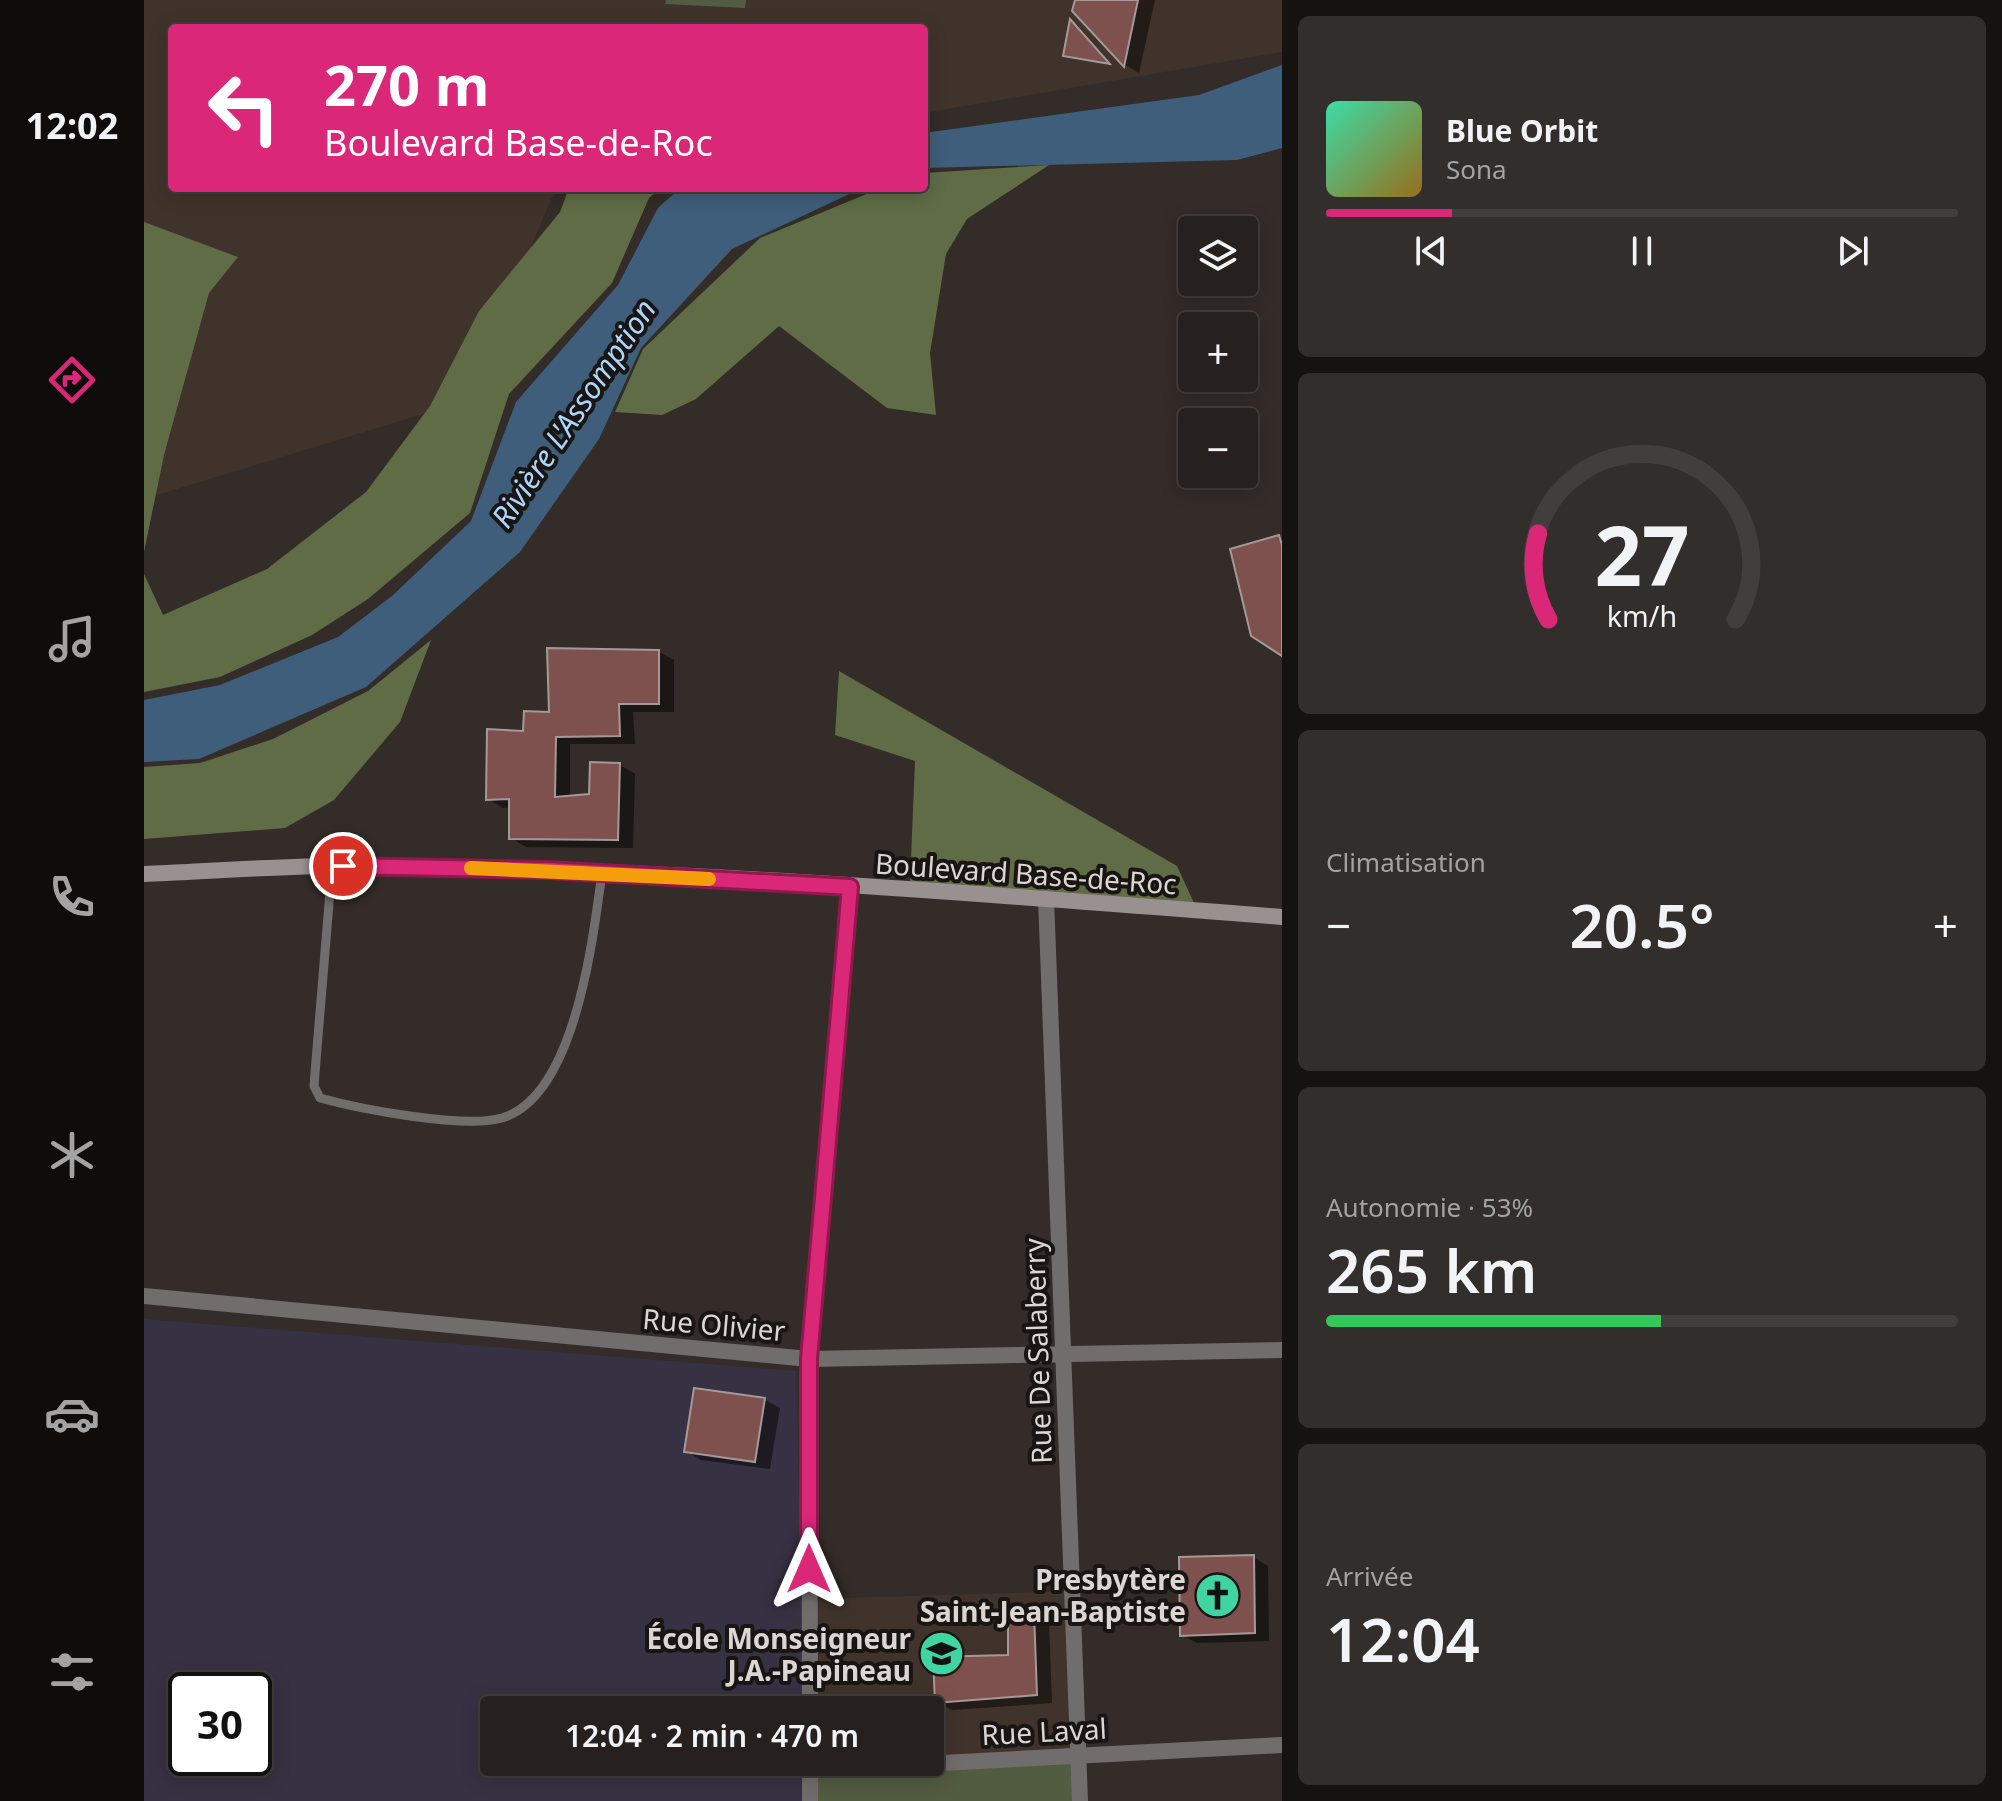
<!DOCTYPE html>
<html lang="fr">
<meta charset="utf-8">
<style>
body{margin:0;font-family:"Noto Sans",sans-serif;background:#322e2b;color:#f1f3f6;height:100vh;display:flex;flex-direction:column;font-size:30px;white-space:nowrap}
*{box-sizing:border-box;margin:0}
p{font-size:26px;color:#a4a3a4}
.icon{flex:none;width:44px;height:44px;fill:none;stroke:currentColor;stroke-width:2;stroke-linecap:round;stroke-linejoin:round}
.map{position:relative;flex:1;overflow:hidden}
.drawer{display:flex;flex-direction:column;gap:16px;padding:16px;background:#151210;width:720px}
.drawer>*{flex:none}
.guide{position:absolute;left:24px;top:24px;width:760px;height:168px;border-radius:8px;box-shadow:0 4px 20px #0003,0 0 0 2px #423e3c;background:#db2777;color:#fff;overflow:hidden}
.controls{position:absolute;left:1034px;top:216px;display:grid;gap:16px}
.controls a{display:grid;place-items:center;width:80px;height:80px;border-radius:8px;background:#26211e;box-shadow:0 4px 20px #0003,0 0 0 2px #423e3c;font-size:40px}
.speed{position:absolute;left:24px;top:1672px;display:flex;gap:16px;font-size:40px;font-weight:700;text-align:center}
.speed>*{display:grid;place-content:center;width:104px;height:104px;border-radius:50%;background:#26211e;box-shadow:0 4px 20px #0003,0 0 0 2px #423e3c;line-height:1}
.speed .limit{border:4px solid #111;border-radius:12px;background:#fff;color:#111}
.pin{position:absolute;display:grid;place-items:center;width:68px;height:68px;color:#fff;margin:-34px;border:4px solid #fff;border-radius:50%;box-shadow:0 2px 8px #0007}
.me{position:absolute;width:88px;margin:-44px;rotate:0deg;stroke-linejoin:round;filter:drop-shadow(0 0 6px #0008)}
.turn{display:flex;align-items:center;gap:28px;height:168px;padding:0 24px;font-size:36px}
.turn .icon{width:104px;height:104px;stroke-width:2.5}
.turn b{display:block;font-size:56px;line-height:68px}
.big{font-size:60px;font-weight:600;line-height:1.1}
.drawer .widget{flex:1;display:flex;flex-direction:column;justify-content:center;gap:12px;min-width:0;padding:0 28px;border-radius:12px;background:#322e2b}
.drawer .dial{align-items:center;gap:0}
.dial svg{height:208px;overflow:visible;fill:none;stroke:#423e3c;stroke-width:7;stroke-linecap:round;text-anchor:middle}
.dial text{fill:#f1f3f6;stroke:none}
.song{display:flex;align-items:center;gap:24px}
.cover{width:96px;height:96px;border-radius:12px;background:linear-gradient(135deg,hsl(160 70% 55%),hsl(40 70% 35%))}
.played{height:8px;border-radius:4px;background:linear-gradient(90deg,#db2777 20%,#423e3c 20%)}
.keys{display:flex;justify-content:space-around;direction:ltr}
.heat{display:flex;justify-content:space-between;align-items:center;font-size:44px;direction:ltr}
.charge{height:12px;border-radius:6px;background:linear-gradient(90deg,#34c759 53%,#423e3c 0)}
.trip{position:absolute;left:336px;top:1696px;width:464px;height:80px;border-radius:8px;background:#26211e;box-shadow:0 4px 20px #0003,0 0 0 2px #423e3c;font-weight:600;line-height:80px;text-align:center}
main{display:flex;flex:1;min-height:0}
.dock{display:flex;flex-direction:column;width:144px;justify-content:space-around;align-items:center;background:#0f0d0c;color:#a4a3a4}
.dock .icon{width:56px;height:56px}
.dock .current{color:#db2777}
.dock b{font-size:36px;color:#f1f3f6}
.map>svg:first-child{display:block}
</style>
<main>
<nav class="dock">
<b>12:02</b>
<svg class="icon current" aria-label="directions" viewBox="0 0 24 24"><path d="M12 3l9 9-9 9-9-9zM9 14v-3h6M13 9l2 2-2 2"/></svg>
<svg class="icon" aria-label="music" viewBox="0 0 24 24"><path d="M9 18V5l10-2v13"/><circle cx="6" cy="18" r="3"/><circle cx="16" cy="16" r="3"/></svg>
<svg class="icon" aria-label="phone" viewBox="0 0 24 24"><path d="M5 4h4l2 5-3 2q2 4 5 5l2-3 5 2v4C11 20 4 13 5 4z"/></svg>
<svg class="icon" aria-label="climate" viewBox="0 0 24 24"><path d="M12 3v18M4 7l16 10M4 17L20 7"/></svg>
<svg class="icon" aria-label="car" viewBox="0 0 24 24"><path d="M5 17H2v-5l4-1 3-4h7l3 4 3 1v5h-3M9 17h6M6 11h13"/><circle cx="7" cy="17" r="2"/><circle cx="17" cy="17" r="2"/></svg>
<svg class="icon" aria-label="filters" viewBox="0 0 24 24"><path d="M4 7h16M4 17h16"/><circle cx="9" cy="7" r="2"/><circle cx="15" cy="17" r="2"/></svg>
</nav>
<div class="map">
<svg width="1138" height="1801" viewBox="0 0 1138 1801">
<rect width="100%" height="100%" fill="#332c28"/>
<path fill="#40332c" d="M0 0H1138V52L780 113V28H28V188H412L356 319 299 408 0 499Z
M928 1591 935 1756 786 1762V1710H666L665 1599Z"/>
<path fill="#373243" fill-rule="evenodd" d="M0 1319 652 1371 660 1710H350V1762H661L662 1801H0ZM42 1690H110V1758H42Z"/>
<path fill="#525c40" d="M522 0H602L601 8 521 4Z
M935 1756 936 1801H666V1770Z"/>
<path fill="#5f6c45" d="M905 165 823 219 802 254 786 353 792 415 743 408 635 326 552 399 518 415 471 412 499 349 616 238 737 188H780V173Z
M425 188H517L505 198 468 283 365 394 326 513 224 599 168 635 76 677 0 692V574L19 615 123 569 222 492 286 406 335 311 416 212Z
M0 222 94 257 65 293 20 455 0 552Z
M287 640 256 722 190 800 141 828 0 839V767L56 763 129 739 224 691Z
M695 671 1033 866 1051 905 766 884 771 761 691 735Z"/>
<path fill="#3f5e7b" d="M1138 65V148L1093 160 780 168V133L1055 95Z
M536 188H718L588 249 497 348 455 439 376 552 222 687 55 759 0 762V700L76 685 194 637 248 596 327 521 372 402 474 285 514 208Z"/>
<path fill="#0007" d="M933 0H1011L995 73 981 65 931 10Z
M928 22 934 26 969 66 921 55Z
M515 652 530 660V712H489L491 744H426V798L447 796 476 765 491 774 489 848 382 847 367 838V807L359 808 344 799 381 733Z
M621 1400 636 1408 626 1469 557 1460 542 1451Z
M1109 1557 1124 1566 1125 1641 1053 1643 1038 1635Z
M890 1614 905 1622 908 1703 808 1710 793 1702 866 1657Z"/>
<path fill="#7e514f" stroke="#a49998" stroke-width="2" d="M931 0H994L980 67 928 11Z
M926 19 966 64 919 56Z
M1135 535 1138 545V656L1107 636 1086 549Z
M403 648 515 650V704H475L476 736 412 737 411 797 445 794 446 762 476 763 474 840 365 839V799L342 800 343 729 379 731 380 711 405 712Z
M550 1388 621 1398 611 1462 540 1452Z
M1110 1555 1111 1633 1036 1636 1035 1557Z
M890 1612 893 1695 791 1703 789 1657 864 1655V1614Z"/>
<g fill="none" stroke-linecap="round" stroke-linejoin="round">
<path stroke="#726d6d" stroke-width="9" d="M188 867 171 1073 170 1086 176 1098C216 1109 320 1129 358 1118 432 1096 449 937 458 873"/>
<path stroke="#726d6d" stroke-width="16" d="M902 898 936 1801
M0 1296 665 1359 1138 1350
M666 1710 665 1359 706 887
M666 1762V1801
M666 1770 1138 1745"/>
<path stroke="#989190" stroke-width="16" d="M0 874C66 871 133 866 200 866 513 867 826 893 1138 917"/>
</g>
<g fill="none" stroke-linecap="round" stroke-linejoin="round">
<defs>
<path id="route" d="M199 866 404 870 706 887 665 1359V1569"/>
</defs>
<use href="#route" stroke="#8e194d" stroke-width="20"/>
<use href="#route" stroke="#db2777" stroke-width="14"/>
<path stroke="#f59e0b" stroke-width="14" d="M327 868 565 879"/>
</g>
<defs>
<symbol id="church-disc" viewBox="-11 -11 22 22"><circle r="9.5" fill="#3fd4a2" stroke="#181513"/><path d="M-1.2-6h2.4v3.5h3.3v2.4h-3.3V6h-2.4V-.1h-3.3v-2.4h3.3Z" fill="#111"/></symbol>
<symbol id="school-disc" viewBox="-11 -11 22 22"><circle r="9.5" fill="#3fd4a2" stroke="#181513"/><path d="M0-5L7-2L0 1L-7-2ZM-4 1L0 2.5L4 1V4Q0 6-4 4Z" fill="#111"/></symbol>
</defs>
<g fill-rule="evenodd">
<use href="#church-disc" x="1048" y="1570" width="51" height="51"/>
<use href="#school-disc" x="772" y="1628" width="51" height="51"/>
</g>
<g text-anchor="middle" dominant-baseline="central" stroke-width="8" stroke-linejoin="round" paint-order="stroke">
<g font-size="28" fill="#dbd6d3" stroke="#181513">
<text transform="translate(882 873) rotate(4)">Boulevard Base-de-Roc</text>
<text transform="translate(570 1324) rotate(5)">Rue Olivier</text>
<text transform="translate(893 1351) rotate(-92)">Rue De Salaberry</text>
<text transform="translate(900 1731) rotate(-3)">Rue Laval</text>
</g>
<g font-size="28" font-weight="bold" fill="#dbd6d3" stroke="#181513" text-anchor="end">
<text x="1042" y="1579">Presbytère<tspan x="1042" dy="32">Saint-Jean-Baptiste</tspan></text>
<text x="767" y="1638">École Monseigneur<tspan x="767" dy="32">J.A.-Papineau</tspan></text>
</g>
<g font-size="30" font-style="italic" fill="#acd6fe" stroke="#181513">
<text transform="translate(429 413) rotate(-56)">Rivière L'Assomption</text>
</g>
</g>
</svg>
<div class="controls">
<a><svg class="icon" aria-label="layers" viewBox="0 0 24 24"><path d="M12 4l9 5-9 5-9-5zM3 14l9 5 9-5"/></svg></a>
<a>+</a>
<a>−</a>
</div>
<div class="speed"><div class="limit">30</div></div>
<div class="pin" style="left:199px;top:866px;background:#d93025"><svg class="icon" aria-label="arrive" viewBox="0 0 24 24"><path d="M6 21V4h12l-3 4 3 4H6"/></svg></div>
<svg class="me" style="left:665px;top:1569px" viewBox="-20 -20 40 40"><path d="M0-17L14 15 0 8-14 15z" fill="#db2777" stroke="#fff" stroke-width="4"/></svg>
<div class="trip">12:04 · 2 min · 470 m</div>
<div class="guide">
<div class="turn"><svg class="icon" aria-label="left" viewBox="0 0 24 24"><path d="M17 20v-9H6M10 6l-5 5 5 5"/></svg><div><b>270 m</b>Boulevard Base-de-Roc</div></div>
</div>
</div>
<section class="drawer">
<div class="widget">
<div class="song"><i class="cover"></i><div><b>Blue Orbit</b><p>Sona</p></div></div>
<div class="played"></div>
<div class="keys"><svg class="icon" aria-label="previous" viewBox="0 0 24 24"><path d="M18 5L8 12l10 7zM5 5v14"/></svg><svg class="icon" aria-label="pause" viewBox="0 0 24 24"><path d="M8 5v14M16 5v14"/></svg><svg class="icon" aria-label="next" viewBox="0 0 24 24"><path d="M6 5l10 7-10 7zM19 5v14"/></svg></div>
</div>
<div class="widget dial"><svg viewBox="0 0 100 80">
<path d="M14 69A42 42 0 1 1 86 69"/>
<path d="M14 69A42 42 0 0 1 10 36" stroke="#db2777"/>
<text x="50" y="56" font-size="32" font-weight="700">27</text>
<text x="50" y="72" font-size="11">km/h</text>
</svg></div>
<div class="widget"><p>Climatisation</p>
<div class="heat"><a>−</a><b class="big">20.5°</b><a>+</a></div>
</div>
<div class="widget"><p>Autonomie · 53%</p><b class="big">265 km</b><div class="charge"></div></div>
<div class="widget"><p>Arrivée</p><b class="big">12:04</b></div>
</section>
</main>
